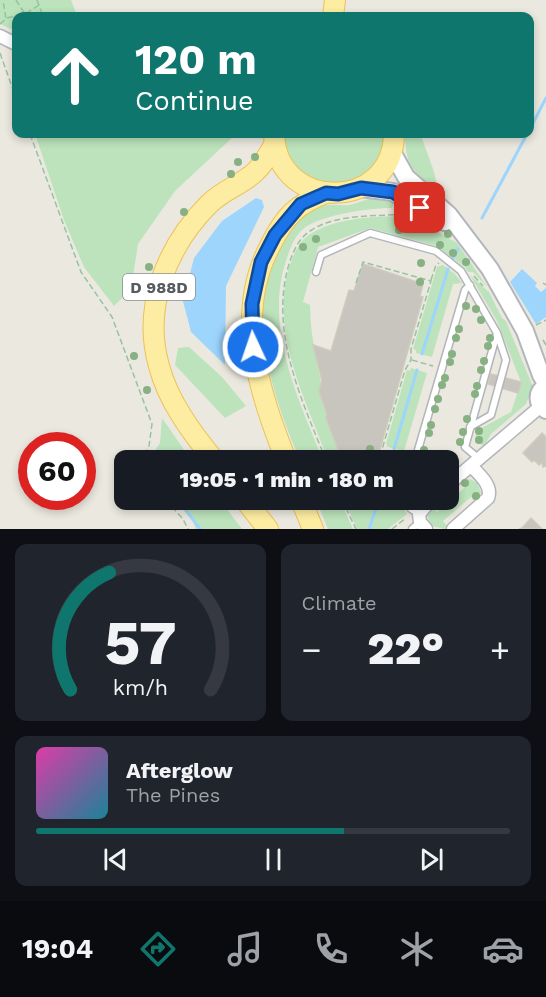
<!DOCTYPE html>
<meta charset="utf-8">
<style>
body{margin:0;font-family:"Work Sans",sans-serif;background:#20242c;color:#f1f3f6;height:100vh;display:flex;flex-direction:column;font-size:22px;white-space:nowrap}
*{box-sizing:border-box;margin:0}
p{font-size:20px;color:#9ea1a6}
.icon{flex:none;width:33px;height:33px;fill:none;stroke:currentColor;stroke-width:2;stroke-linecap:round;stroke-linejoin:round}
.map{position:relative;height:529px;overflow:hidden}
.side{display:flex;flex-direction:column;gap:15px;padding:15px;background:#0d0f14;flex:1}
.side>*{flex:none}
.banner{position:absolute;left:12px;top:12px;width:522px;height:126px;border-radius:12px;box-shadow:0 3px 9px #0003;background:#0f766e;color:#fff;overflow:hidden}
.speed{position:absolute;left:18px;top:432px;display:flex;gap:12px;font-size:30px;font-weight:700;text-align:center}
.speed>*{display:grid;place-content:center;width:78px;height:78px;border-radius:50%;background:#171b24;box-shadow:0 3px 9px #0003;line-height:1}
.speed .limit{border:9px solid #d22;background:#fff;color:#111}
.pin{position:absolute;display:grid;place-items:center;width:51px;height:51px;color:#fff;margin:-26px;border-radius:12px;box-shadow:0 3px 9px #0006}
.me{position:absolute;width:66px;margin:-33px;rotate:357deg;stroke-linejoin:round;filter:drop-shadow(0 0 4px #0008)}
.turn{display:flex;align-items:center;gap:21px;height:126px;padding:0 24px;font-size:27px}
.turn .icon{width:78px;height:78px;stroke-width:2.5}
.turn b{display:block;font-size:42px;line-height:51px}
.big{font-size:45px;font-weight:800;line-height:1.1}
.side .tile{flex:1;display:flex;flex-direction:column;justify-content:center;gap:9px;min-width:0;padding:0 21px;border-radius:12px;background:#20242c}
.side .dial{align-items:center;gap:0}
.dial svg{height:156px;overflow:visible;fill:none;stroke:#363941;stroke-width:7;stroke-linecap:round;text-anchor:middle}
.dial text{fill:#f1f3f6;stroke:none}
.song{display:flex;align-items:center;gap:18px}
.cover{width:72px;height:72px;border-radius:9px;background:linear-gradient(135deg,hsl(320 70% 55%),hsl(190 70% 35%))}
.played{height:6px;border-radius:3px;background:linear-gradient(90deg,#0f766e 65%,#363941 65%)}
.keys{display:flex;justify-content:space-around;direction:ltr}
.heat{display:flex;justify-content:space-between;align-items:center;font-size:33px;direction:ltr}
.side .tiles{flex:1;display:grid;gap:15px;grid-template-columns:1fr 1fr}
.tile:last-child{grid-column:span 2}
.trip{position:absolute;left:114px;top:450px;width:345px;height:60px;border-radius:12px;background:#171b24;box-shadow:0 3px 9px #0003;font-weight:800;line-height:60px;text-align:center}
.menu{display:flex;height:96px;justify-content:space-around;align-items:center;background:#090b0e;color:#9ea1a6}
.menu .icon{width:42px;height:42px}
.menu .selected{color:#0f766e}
.menu b{font-size:27px;color:#f1f3f6}
.map>svg:first-child{display:block}
</style>
<div class="map">
<svg width="546" height="529" viewBox="0 0 546 529">
<rect width="100%" height="100%" fill="#ebe8df"/>
<path fill="#bce3bb" d="M0 0H71L77 16H16V31L0 24Z
M35 134H234L235 135 175 191 138 244 131 289 114 306 84 267 64 220Z
M281 134H386L383 154 363 180 331 189 289 164Z
M405 134H421C426 154 436 169 437 190 413 173 405 164 405 134Z
M376 197 395 201 392 208C370 208 314 215 300 232 293 240 289 251 286 261 264 327 298 399 323 460H300C271 392 239 300 289 234 295 226 301 215 310 210 322 202 336 206 350 205 358 203 367 199 376 197Z
M410 216 457 243 488 288 473 272H468L465 267 437 246 370 228 318 247 303 302 310 305C310 342 321 377 327 414L326 418 342 460H328C306 399 267 328 291 262 295 251 301 239 312 233 338 217 381 216 410 216Z
M443 265 455 274 462 283 453 284 432 357 416 353V350L413 349 437 267Z
M470 275 489 292 502 318 506 321 533 387 526 404 491 434 484 446 475 441 476 431 511 412 521 382 497 321Z
M189 347 222 377 246 406 225 418 175 365 178 348Z
M411 368 427 373 404 451 388 447 386 444 407 370 410 371Z
M162 418 191 460H149L160 443Z
M470 479 477 483 481 492 476 503 471 497 443 521 448 527 445 529 431 526 427 515 432 506 437 512 464 488 460 482Z
M176 500H220L242 529H196L192 519Z
M316 500H340L353 529H328Z
M344 500H356L367 509 370 500H399L407 514 388 529H357Z"/>
<path fill="#9dd5fd" d="M256 198 262 200 264 207 226 286 225 365 191 332 183 301 194 258 222 221Z
M522 269 537 283 535 286 541 292 546 288V317L536 324 510 282Z"/>
<g fill="none" stroke-linecap="round" stroke-linejoin="round">
<path stroke="#9dd5fd" stroke-width="3" d="M530 129 546 98
M482 218 527 134
M453 258 458 249
M422 354 448 269
M394 449 417 370
M178 500 200 529
M369 529 379 500"/>
</g>
<path fill="#c8c5be" stroke="#d0cabe" stroke-width="1.5" d="M363 264 423 284 420 296 423 297 377 460H342L326 418 327 414 319 391 322 381 313 345 331 351 349 290 354 291Z
M491 374 521 382 518 393 488 384Z
M542 433 546 437V466L543 467 542 462 539 465 534 460 532 462 523 453Z
M445 451 456 454 454 462 443 459Z
M531 518 542 529H519L522 528Z"/>
<g fill="none" stroke-linecap="round" stroke-linejoin="round">
<defs>
<path id="service" d="M316 272 321 255 370 233 436 251 461 271 497 333 465 447 478 458
M470 427 491 415 506 360 497 333
M415 460 465 290 470 285
M406 500 411 509 419 514
M412 529 420 522"/>
<path id="minor" d="M0 36 16 44
M448 485 541 406
M426 529 420 522 419 514 431 500
M453 529 488 498C493 486 479 474 471 466"/>
<path id="secondary" d="M392 152 406 177 449 215 490 269 525 331 541 375 546 383
M361 188 393 192 445 222
M546 386C536 392 536 403 546 410"/>
<path id="primary" d="M333 16 335 0
M274 136C279 213 393 211 394 134
M214 460C192 433 168 401 159 366 142 307 167 246 209 204 222 191 240 185 254 173 263 165 269 154 275 143
M286 460C259 391 233 314 271 244 285 216 297 204 326 193
M245 500 268 529
M301 500 313 529"/>
</defs>
<use href="#service" stroke="#b2b6ba" stroke-width="9"/>
<use href="#minor" stroke="#b2b6ba" stroke-width="15"/>
<use href="#secondary" stroke="#b3b7bc" stroke-width="20"/>
<use href="#primary" stroke="#eec155" stroke-width="22"/>
<path stroke="#95c4a1" stroke-width="1.5" stroke-dasharray="6 3" stroke-linecap="butt" d="M16 0 25 14 39 5
M37 0 43 16
M7 18 22 14
M0 24 6 19 3 0
M0 53 16 98
M30 134 81 272 112 317 152 424 149 446 141 460
M474 276 483 286
M431 280 436 265 439 263
M356 283 363 262 431 281 411 349V360L405 370 379 460
M418 283 419 278
M543 283 546 285
M536 325 546 320
M543 340 546 345
M412 360 433 366
M382 454 406 460
M326 460C301 399 268 328 290 261 294 250 299 238 310 231 337 213 374 217 404 214
M166 500 183 519 188 529
M342 500 356 529
M392 529 406 518"/>
<use href="#service" stroke="#fff" stroke-width="6"/>
<use href="#minor" stroke="#fff" stroke-width="12"/>
<use href="#secondary" stroke="#fff" stroke-width="16"/>
<use href="#primary" stroke="#fdeda2" stroke-width="20"/>
</g>
<g fill="#87b083">
<circle cx="255" cy="157" r="4"/>
<circle cx="238" cy="162" r="4"/>
<circle cx="231" cy="174" r="4"/>
<circle cx="184" cy="212" r="4"/>
<circle cx="399" cy="230" r="4"/>
<circle cx="448" cy="234" r="4"/>
<circle cx="316" cy="239" r="4"/>
<circle cx="440" cy="245" r="4"/>
<circle cx="303" cy="247" r="4"/>
<circle cx="453" cy="253" r="4"/>
<circle cx="466" cy="262" r="4"/>
<circle cx="421" cy="263" r="4"/>
<circle cx="149" cy="267" r="4"/>
<circle cx="420" cy="282" r="4"/>
<circle cx="466" cy="306" r="4"/>
<circle cx="476" cy="309" r="4"/>
<circle cx="481" cy="320" r="4"/>
<circle cx="459" cy="329" r="4"/>
<circle cx="456" cy="338" r="4"/>
<circle cx="490" cy="338" r="4"/>
<circle cx="488" cy="346" r="4"/>
<circle cx="452" cy="354" r="4"/>
<circle cx="134" cy="356" r="4"/>
<circle cx="484" cy="361" r="4"/>
<circle cx="450" cy="362" r="4"/>
<circle cx="481" cy="370" r="4"/>
<circle cx="445" cy="378" r="4"/>
<circle cx="442" cy="385" r="4"/>
<circle cx="477" cy="386" r="4"/>
<circle cx="147" cy="390" r="4"/>
<circle cx="475" cy="394" r="4"/>
<circle cx="438" cy="399" r="4"/>
<circle cx="435" cy="409" r="4"/>
<circle cx="467" cy="419" r="4"/>
<circle cx="431" cy="425" r="4"/>
<circle cx="479" cy="431" r="4"/>
<circle cx="463" cy="432" r="4"/>
<circle cx="429" cy="433" r="4"/>
<circle cx="479" cy="440" r="4"/>
<circle cx="460" cy="442" r="4"/>
<circle cx="370" cy="449" r="4"/>
<circle cx="424" cy="450" r="4"/>
<circle cx="454" cy="460" r="4"/>
<circle cx="465" cy="483" r="4"/>
<circle cx="476" cy="496" r="4"/>
<circle cx="385" cy="505" r="4"/>
</g>
<g fill="none" stroke-linecap="round" stroke-linejoin="round">
<defs>
<path id="route" d="M253 347 252 304 261 262 275 235 301 204 326 193 338 194 361 188 393 192 420 208"/>
</defs>
<use href="#route" stroke="#114b97" stroke-width="15"/>
<use href="#route" stroke="#1a73e8" stroke-width="10"/>
</g>
<g text-anchor="middle" dominant-baseline="central" stroke-width="6" stroke-linejoin="round" paint-order="stroke">
<rect fill="#fff" stroke="#8a8d90" stroke-width="1.5" x="123" y="274" width="72" height="26" rx="4.5"/>
<g font-size="16" font-weight="bold" fill="#585c60">
<text x="159" y="287">D 988D</text>
</g>
</g>
</svg>
<div class="speed"><div class="limit">60</div></div>
<div class="pin" style="left:420px;top:208px;background:#d93025"><svg class="icon" aria-label="arrive" viewBox="0 0 24 24"><path d="M6 21V4h12l-3 4 3 4H6"/></svg></div>
<svg class="me" style="left:253px;top:347px" viewBox="-20 -20 40 40"><circle r="17" fill="#1a73e8" stroke="#fff" stroke-width="3"/><path d="M0-11L8 9 0 5-8 9z" fill="#fff"/></svg>
<div class="trip">19:05 · 1 min · 180 m</div>
<div class="banner">
<div class="turn"><svg class="icon" aria-label="ahead" viewBox="0 0 24 24"><path d="M12 20V5M6 11l6-6 6 6"/></svg><div><b>120 m</b>Continue</div></div>
</div>
</div>
<section class="side">
<div class="tiles">
<div class="tile dial"><svg viewBox="0 0 100 80">
<path d="M14 69A42 42 0 1 1 86 69"/>
<path d="M14 69A42 42 0 0 1 34 9" stroke="#0f766e"/>
<text x="50" y="56" font-size="32" font-weight="700">57</text>
<text x="50" y="72" font-size="11">km/h</text>
</svg></div>
<div class="tile"><p>Climate</p>
<div class="heat"><a>−</a><b class="big">22°</b><a>+</a></div>
</div>
<div class="tile">
<div class="song"><i class="cover"></i><div><b>Afterglow</b><p>The Pines</p></div></div>
<div class="played"></div>
<div class="keys"><svg class="icon" aria-label="previous" viewBox="0 0 24 24"><path d="M18 5L8 12l10 7zM5 5v14"/></svg><svg class="icon" aria-label="pause" viewBox="0 0 24 24"><path d="M8 5v14M16 5v14"/></svg><svg class="icon" aria-label="next" viewBox="0 0 24 24"><path d="M6 5l10 7-10 7zM19 5v14"/></svg></div>
</div>
</div>
</section>
<nav class="menu">
<b>19:04</b>
<svg class="icon selected" aria-label="directions" viewBox="0 0 24 24"><path d="M12 3l9 9-9 9-9-9zM9 14v-3h6M13 9l2 2-2 2"/></svg>
<svg class="icon" aria-label="music" viewBox="0 0 24 24"><path d="M9 18V5l10-2v13"/><circle cx="6" cy="18" r="3"/><circle cx="16" cy="16" r="3"/></svg>
<svg class="icon" aria-label="phone" viewBox="0 0 24 24"><path d="M5 4h4l2 5-3 2q2 4 5 5l2-3 5 2v4C11 20 4 13 5 4z"/></svg>
<svg class="icon" aria-label="climate" viewBox="0 0 24 24"><path d="M12 3v18M4 7l16 10M4 17L20 7"/></svg>
<svg class="icon" aria-label="car" viewBox="0 0 24 24"><path d="M5 17H2v-5l4-1 3-4h7l3 4 3 1v5h-3M9 17h6M6 11h13"/><circle cx="7" cy="17" r="2"/><circle cx="17" cy="17" r="2"/></svg>
</nav>
